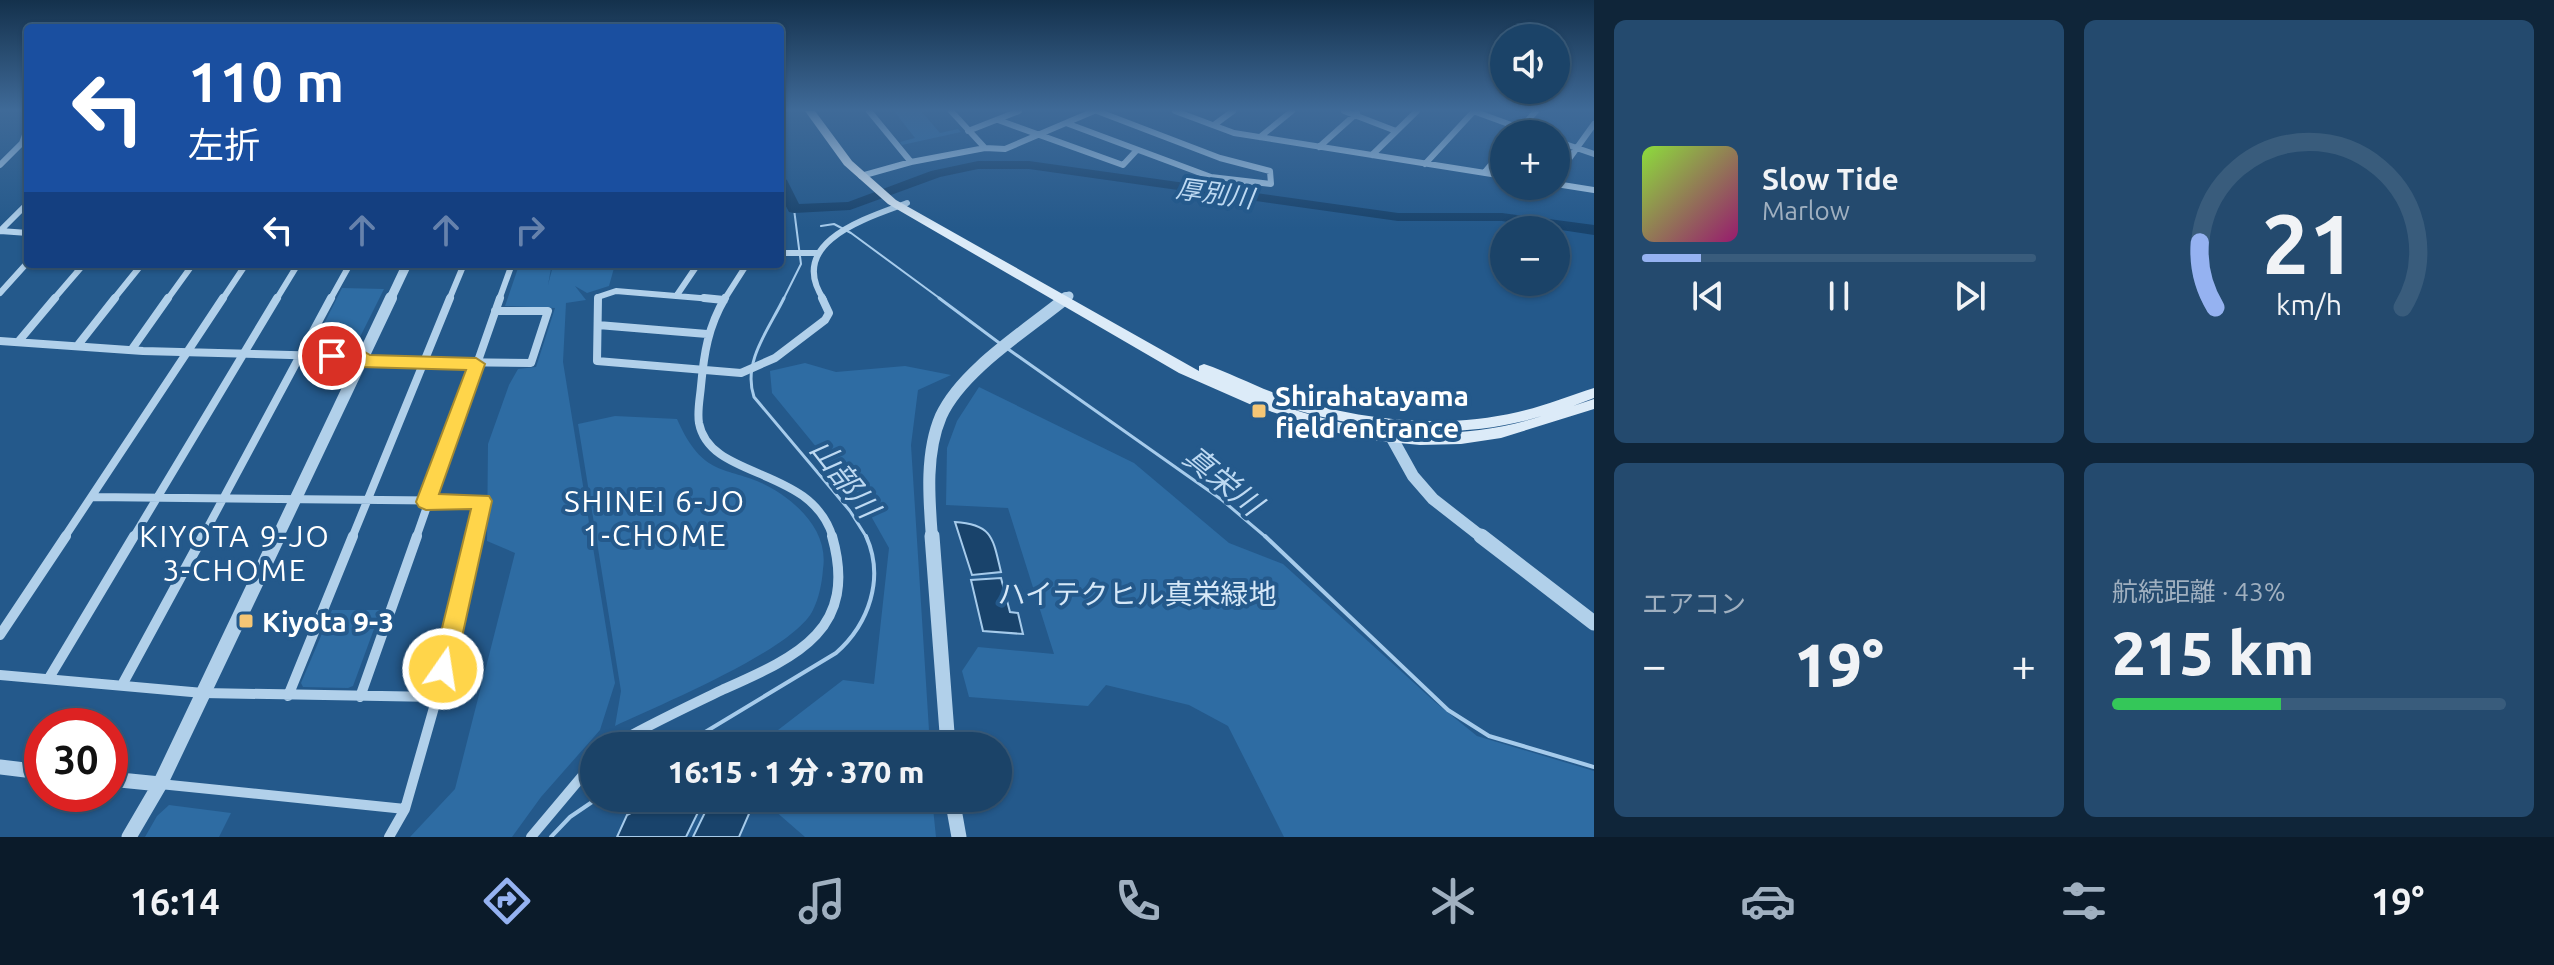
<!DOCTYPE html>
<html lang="ja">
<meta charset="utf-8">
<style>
body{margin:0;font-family:Ubuntu,"Noto Sans JP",sans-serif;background:#244a6e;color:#f1f3f6;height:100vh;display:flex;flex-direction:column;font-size:30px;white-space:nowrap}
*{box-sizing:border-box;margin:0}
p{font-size:26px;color:#a0b0c0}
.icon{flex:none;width:44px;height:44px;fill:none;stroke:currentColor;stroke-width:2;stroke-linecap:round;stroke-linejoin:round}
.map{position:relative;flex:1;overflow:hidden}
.drawer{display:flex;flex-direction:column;gap:20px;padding:20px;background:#0f2539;width:960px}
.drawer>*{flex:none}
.hud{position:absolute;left:24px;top:24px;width:760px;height:244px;border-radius:8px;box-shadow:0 2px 6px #0004,0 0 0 2px #395c7c;background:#1a4fa0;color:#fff;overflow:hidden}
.controls{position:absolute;left:1490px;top:24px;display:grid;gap:16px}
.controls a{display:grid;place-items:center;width:80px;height:80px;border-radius:50%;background:#1b4368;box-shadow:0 2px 6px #0004,0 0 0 2px #395c7c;font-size:40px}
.speed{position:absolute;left:24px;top:708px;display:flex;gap:16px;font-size:40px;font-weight:700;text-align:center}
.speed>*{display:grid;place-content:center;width:104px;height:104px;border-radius:50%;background:#1b4368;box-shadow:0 2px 6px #0004,0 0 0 2px #395c7c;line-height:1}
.speed .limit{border:12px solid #d22;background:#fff;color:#111}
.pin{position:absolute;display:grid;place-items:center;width:68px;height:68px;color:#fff;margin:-34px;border:4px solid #fff;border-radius:50%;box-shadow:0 2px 8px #0007}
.me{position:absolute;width:88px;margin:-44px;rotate:13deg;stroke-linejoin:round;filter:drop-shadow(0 0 6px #0008)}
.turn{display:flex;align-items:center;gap:28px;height:168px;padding:0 32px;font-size:36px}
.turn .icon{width:104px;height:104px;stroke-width:2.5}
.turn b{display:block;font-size:56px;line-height:68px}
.lanes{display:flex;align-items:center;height:76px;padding:0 32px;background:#0003;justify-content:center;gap:40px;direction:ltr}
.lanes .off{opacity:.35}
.big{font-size:60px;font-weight:800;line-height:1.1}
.drawer .card{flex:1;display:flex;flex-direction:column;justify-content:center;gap:12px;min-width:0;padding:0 28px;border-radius:12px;background:#244a6e}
.drawer .dial{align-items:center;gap:0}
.dial svg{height:208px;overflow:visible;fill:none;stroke:#395c7c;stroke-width:7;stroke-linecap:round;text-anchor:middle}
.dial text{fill:#f1f3f6;stroke:none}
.song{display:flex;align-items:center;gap:24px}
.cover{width:96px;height:96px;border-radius:12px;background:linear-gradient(135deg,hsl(90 70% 55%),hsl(320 70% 35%))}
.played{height:8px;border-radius:4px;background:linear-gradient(90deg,#95b2f1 15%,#395c7c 15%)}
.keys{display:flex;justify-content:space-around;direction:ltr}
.heat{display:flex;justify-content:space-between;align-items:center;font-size:44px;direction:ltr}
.charge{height:12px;border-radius:6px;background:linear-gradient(90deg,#34c759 43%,#395c7c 0)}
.drawer .tiles{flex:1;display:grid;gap:20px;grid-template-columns:repeat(2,1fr)}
.trip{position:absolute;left:580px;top:732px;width:432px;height:80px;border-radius:40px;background:#1b4368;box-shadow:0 2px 6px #0004,0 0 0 2px #395c7c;font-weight:800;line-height:80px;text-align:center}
.dock{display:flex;height:128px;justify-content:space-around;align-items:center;background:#0b1b2a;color:#a0b0c0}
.dock .icon{width:56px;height:56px}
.dock .selected{color:#95b2f1}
.dock b{font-size:36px;color:#f1f3f6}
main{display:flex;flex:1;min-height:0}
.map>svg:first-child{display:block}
</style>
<main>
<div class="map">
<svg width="1594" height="837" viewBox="0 0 1594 837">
<rect width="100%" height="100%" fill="#24598b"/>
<path fill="#2e6ca3" d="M894 111H921L940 133 958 129 961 132 902 145 900 142 915 138Z
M553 266 614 268 609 286 587 293 575 286 586 300 566 303 563 362 615 683 600 730 541 797 512 837H410L455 789 515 553 487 541 488 444 509 385 518 369 536 367 555 308 505 306 518 268H551L548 285Z
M342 288 384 289 355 347 350 351 311 350Z
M805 363 836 372 905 366 951 375 918 390 911 445 930 746H777L778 730 843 680 874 684 889 548 867 509 772 393 770 371Z
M979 387 1134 463 1229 543 1283 564 1435 702 1477 736 1594 771V837H1284L1228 726 1189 705 1106 685 1088 706 969 697 962 671 978 647 1054 654 1008 508 946 505 947 448 957 421Z
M615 416 677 419C707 487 733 461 781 494 806 511 828 537 823 569 822 583 819 598 813 610 794 650 659 705 615 726L621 691 578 424Z
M332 610H381L353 686 348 688 303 687 301 683Z
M774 798H932L936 837H805L774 810Z
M169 805 231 813 219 837H145L157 816Z"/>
<path fill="#19436b" stroke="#a6cbeb" stroke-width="2" d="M955 522C993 524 993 539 1001 572L972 575Z
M1001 578 1010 612 1018 613 1023 634 983 631 971 580Z
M660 798H705L686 837H617L627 815Z
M712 798 755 800 739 837H693Z"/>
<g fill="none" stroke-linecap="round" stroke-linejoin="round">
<path stroke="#a6cbeb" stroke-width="2" d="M821 226 834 224 851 233 942 300
M783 300 801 264 794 209"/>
<path stroke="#a6cbeb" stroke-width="3" d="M784 298C769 329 742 362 754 397L850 511 867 538
M939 298 1002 345
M1008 349 1222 500 1267 538"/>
<path stroke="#a6cbeb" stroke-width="4" d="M1265 536 1448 710 1489 736 1594 767
M682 746 836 653C869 624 885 578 866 536
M551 837 570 817 598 798"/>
<path fill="#19436b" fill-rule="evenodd" d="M978 161H1029L1398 213H1502L1594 225V235L1502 221H1398L1029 169H978L940 177 850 210 794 213 789 212 780 195V176L787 180 799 204 848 202 931 171Z"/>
<path stroke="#b1d0ea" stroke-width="6" d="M869 111 911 162
M1175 111 1234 133 1504 176
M1344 111 1396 131
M1473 111 1536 134
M998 120 1123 165 1136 151
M1066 123 1211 177 1271 184 1270 171 1220 158 1097 111
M1214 125 1233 111
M968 131 1019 111
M1516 134 1536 111
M1260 137 1292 111
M1556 141 1594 154
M1319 147 1357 113
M985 148 1005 149 1094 111
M1372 155 1417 111
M1425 164 1474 111
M0 165 22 143 28 127
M1485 172 1504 149
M861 176 911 162 985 148 951 111
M1556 177 1594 124
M1556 184 1594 190
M0 231 28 203
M0 231 28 233
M780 253H817
M573 264 632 267 644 264
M0 293 28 262
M677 295 698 264
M53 300 84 264
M113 300 142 264
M167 300 193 264
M222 300 246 264
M276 300 298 264
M330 300 350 264
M449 300 464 264
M499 300 512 264
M598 300V297L616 291 724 300
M724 300 747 264
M824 300C785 242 867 218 907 203"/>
<path stroke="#b1d0ea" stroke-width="8" d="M598 298 597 361 741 373 775 358 825 320 829 313 822 298
M704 298 724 300
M725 298C708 327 704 353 701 386 700 398 697 411 699 423 710 481 812 465 833 538
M598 325 707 334
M0 341 143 351 363 357
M18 342 55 298
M78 345 115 298
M132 349 168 298
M361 361 531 363 548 311H495
M92 497 482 501 474 538
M64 538 223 298
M133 538 277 298
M202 538 331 298
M352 538 450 298
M416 538 500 298"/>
<path stroke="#b1d0ea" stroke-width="10" d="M0 635 66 536
M0 675 203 693 437 697
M49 678 134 536
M122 685 203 536
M288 696 353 536
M360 697 417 536
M612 746C648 725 685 708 722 690 796 657 859 631 832 536
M160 784 405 809
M389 837 405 809 437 697 474 536
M531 837 594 762"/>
<path stroke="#b1d0ea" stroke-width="9" d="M390 300 407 264
M1064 300 1069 296"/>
<path stroke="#b1d0ea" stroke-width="12" d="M1388 431 1413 476 1433 499 1483 538
M277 538 391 298
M932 538C929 499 925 453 941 416 962 370 1027 330 1066 298"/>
<path stroke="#b1d0ea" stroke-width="15" d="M932 536 948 746
M1481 536 1594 623
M0 767 42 772
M110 779 160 784
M952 798 959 837
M129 837 160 784 278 536"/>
<path fill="#dcebf8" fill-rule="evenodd" d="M805 111H815L852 161 896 200 1199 371V366L1204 364C1231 373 1256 387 1283 396 1359 420 1441 430 1518 412 1544 406 1569 396 1594 388V398L1573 406 1594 399V409L1501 438 1461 444 1420 445 1379 441 1338 433 1254 406 1179 373 888 204 844 165ZM1283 406C1367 432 1456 442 1542 416 1456 444 1367 435 1283 406Z"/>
</g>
<linearGradient id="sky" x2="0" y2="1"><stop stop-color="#14314c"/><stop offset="0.48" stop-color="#3f6a98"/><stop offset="1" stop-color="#3f6a98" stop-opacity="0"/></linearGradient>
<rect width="1594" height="229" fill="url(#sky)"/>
<path fill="#ffd54a" stroke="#a68a30" stroke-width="2" d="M332 350 363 351 370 355 476 358 485 364 439 494 489 496 492 501 455 669 451 677 443 680 435 677 432 669 471 509 426 510 419 507 416 502 466 370 361 367 354 363 326 360 323 356Z"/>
<g fill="#f5c675" stroke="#24598b" stroke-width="3">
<rect x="1251" y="403" width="16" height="16" rx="4"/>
<rect x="238" y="613" width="16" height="16" rx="4"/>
</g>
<g text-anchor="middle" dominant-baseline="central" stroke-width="8" stroke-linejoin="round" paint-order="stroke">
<g font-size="26" font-style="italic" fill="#bdd9f2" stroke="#24598b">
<text transform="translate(1215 193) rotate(8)">厚別川</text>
</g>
<g font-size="28" font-weight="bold" fill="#fff" stroke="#24598b" text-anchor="start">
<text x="1275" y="395">Shirahatayama<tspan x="1275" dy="32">field entrance</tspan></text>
<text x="262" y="621">Kiyota 9-3</text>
</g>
<g font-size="28" fill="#d6e8f8" stroke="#24598b">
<text x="1137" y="593">ハイテクヒル真栄緑地</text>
</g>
<g font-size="30" font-style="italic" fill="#bdd9f2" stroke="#24598b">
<text transform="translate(845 478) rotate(52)">山部川</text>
<text transform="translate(1223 480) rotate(39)">真栄川</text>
</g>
<g font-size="30" letter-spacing="2" fill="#fff" stroke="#24598b">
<text x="655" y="501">SHINEI 6-JO<tspan x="655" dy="34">1-CHOME</tspan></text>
<text x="235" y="536">KIYOTA 9-JO<tspan x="235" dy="34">3-CHOME</tspan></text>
</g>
</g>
</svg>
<div class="controls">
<a><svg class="icon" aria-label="sound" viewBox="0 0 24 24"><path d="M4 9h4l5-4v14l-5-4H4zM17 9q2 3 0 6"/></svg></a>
<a>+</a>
<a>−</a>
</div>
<div class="speed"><div class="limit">30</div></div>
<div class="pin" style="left:332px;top:356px;background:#d93025"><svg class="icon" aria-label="arrive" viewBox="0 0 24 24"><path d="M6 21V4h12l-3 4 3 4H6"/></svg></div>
<svg class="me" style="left:443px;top:669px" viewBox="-20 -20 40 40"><circle r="17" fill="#ffd54a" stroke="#fff" stroke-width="3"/><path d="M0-11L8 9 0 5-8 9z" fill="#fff"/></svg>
<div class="trip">16:15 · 1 分 · 370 m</div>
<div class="hud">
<div class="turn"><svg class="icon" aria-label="left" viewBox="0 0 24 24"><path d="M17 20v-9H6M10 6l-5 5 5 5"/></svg><div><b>110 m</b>左折</div></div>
<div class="lanes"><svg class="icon" aria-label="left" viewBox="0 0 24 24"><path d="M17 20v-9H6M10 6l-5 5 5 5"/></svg><svg class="icon off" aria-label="ahead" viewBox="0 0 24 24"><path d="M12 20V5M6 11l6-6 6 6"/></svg><svg class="icon off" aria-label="ahead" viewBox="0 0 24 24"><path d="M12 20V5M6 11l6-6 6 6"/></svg><svg class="icon off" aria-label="right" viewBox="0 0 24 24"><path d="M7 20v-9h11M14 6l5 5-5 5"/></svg></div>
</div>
</div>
<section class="drawer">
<div class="tiles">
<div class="card">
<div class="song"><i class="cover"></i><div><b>Slow Tide</b><p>Marlow</p></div></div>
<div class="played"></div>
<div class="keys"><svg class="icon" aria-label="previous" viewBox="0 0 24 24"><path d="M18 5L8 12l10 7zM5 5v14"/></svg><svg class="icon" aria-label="pause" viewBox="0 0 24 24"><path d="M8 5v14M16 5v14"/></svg><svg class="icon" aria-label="next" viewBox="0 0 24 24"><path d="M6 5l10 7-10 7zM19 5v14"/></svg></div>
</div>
<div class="card dial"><svg viewBox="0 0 100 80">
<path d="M14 69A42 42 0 1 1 86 69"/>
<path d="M14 69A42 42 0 0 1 8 44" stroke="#95b2f1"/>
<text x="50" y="56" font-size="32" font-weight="700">21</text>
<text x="50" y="72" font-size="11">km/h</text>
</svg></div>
<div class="card"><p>エアコン</p>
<div class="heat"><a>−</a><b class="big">19°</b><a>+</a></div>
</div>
<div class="card"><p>航続距離 · 43%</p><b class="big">215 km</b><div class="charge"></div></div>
</div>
</section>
</main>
<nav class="dock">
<b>16:14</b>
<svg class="icon selected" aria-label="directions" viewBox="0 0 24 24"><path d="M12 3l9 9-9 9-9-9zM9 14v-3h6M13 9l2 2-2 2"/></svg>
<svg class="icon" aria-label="music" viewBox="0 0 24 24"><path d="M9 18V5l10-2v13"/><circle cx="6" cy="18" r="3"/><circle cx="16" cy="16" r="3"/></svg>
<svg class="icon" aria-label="phone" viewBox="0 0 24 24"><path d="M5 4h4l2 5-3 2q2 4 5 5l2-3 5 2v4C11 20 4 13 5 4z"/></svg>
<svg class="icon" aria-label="climate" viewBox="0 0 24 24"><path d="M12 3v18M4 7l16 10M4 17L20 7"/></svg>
<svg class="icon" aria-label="car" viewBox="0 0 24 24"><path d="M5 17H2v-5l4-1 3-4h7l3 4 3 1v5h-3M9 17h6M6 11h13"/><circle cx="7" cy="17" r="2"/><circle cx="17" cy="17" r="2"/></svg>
<svg class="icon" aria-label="filters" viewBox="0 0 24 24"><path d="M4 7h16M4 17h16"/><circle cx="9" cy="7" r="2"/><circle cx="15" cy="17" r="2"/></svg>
<b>19°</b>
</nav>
